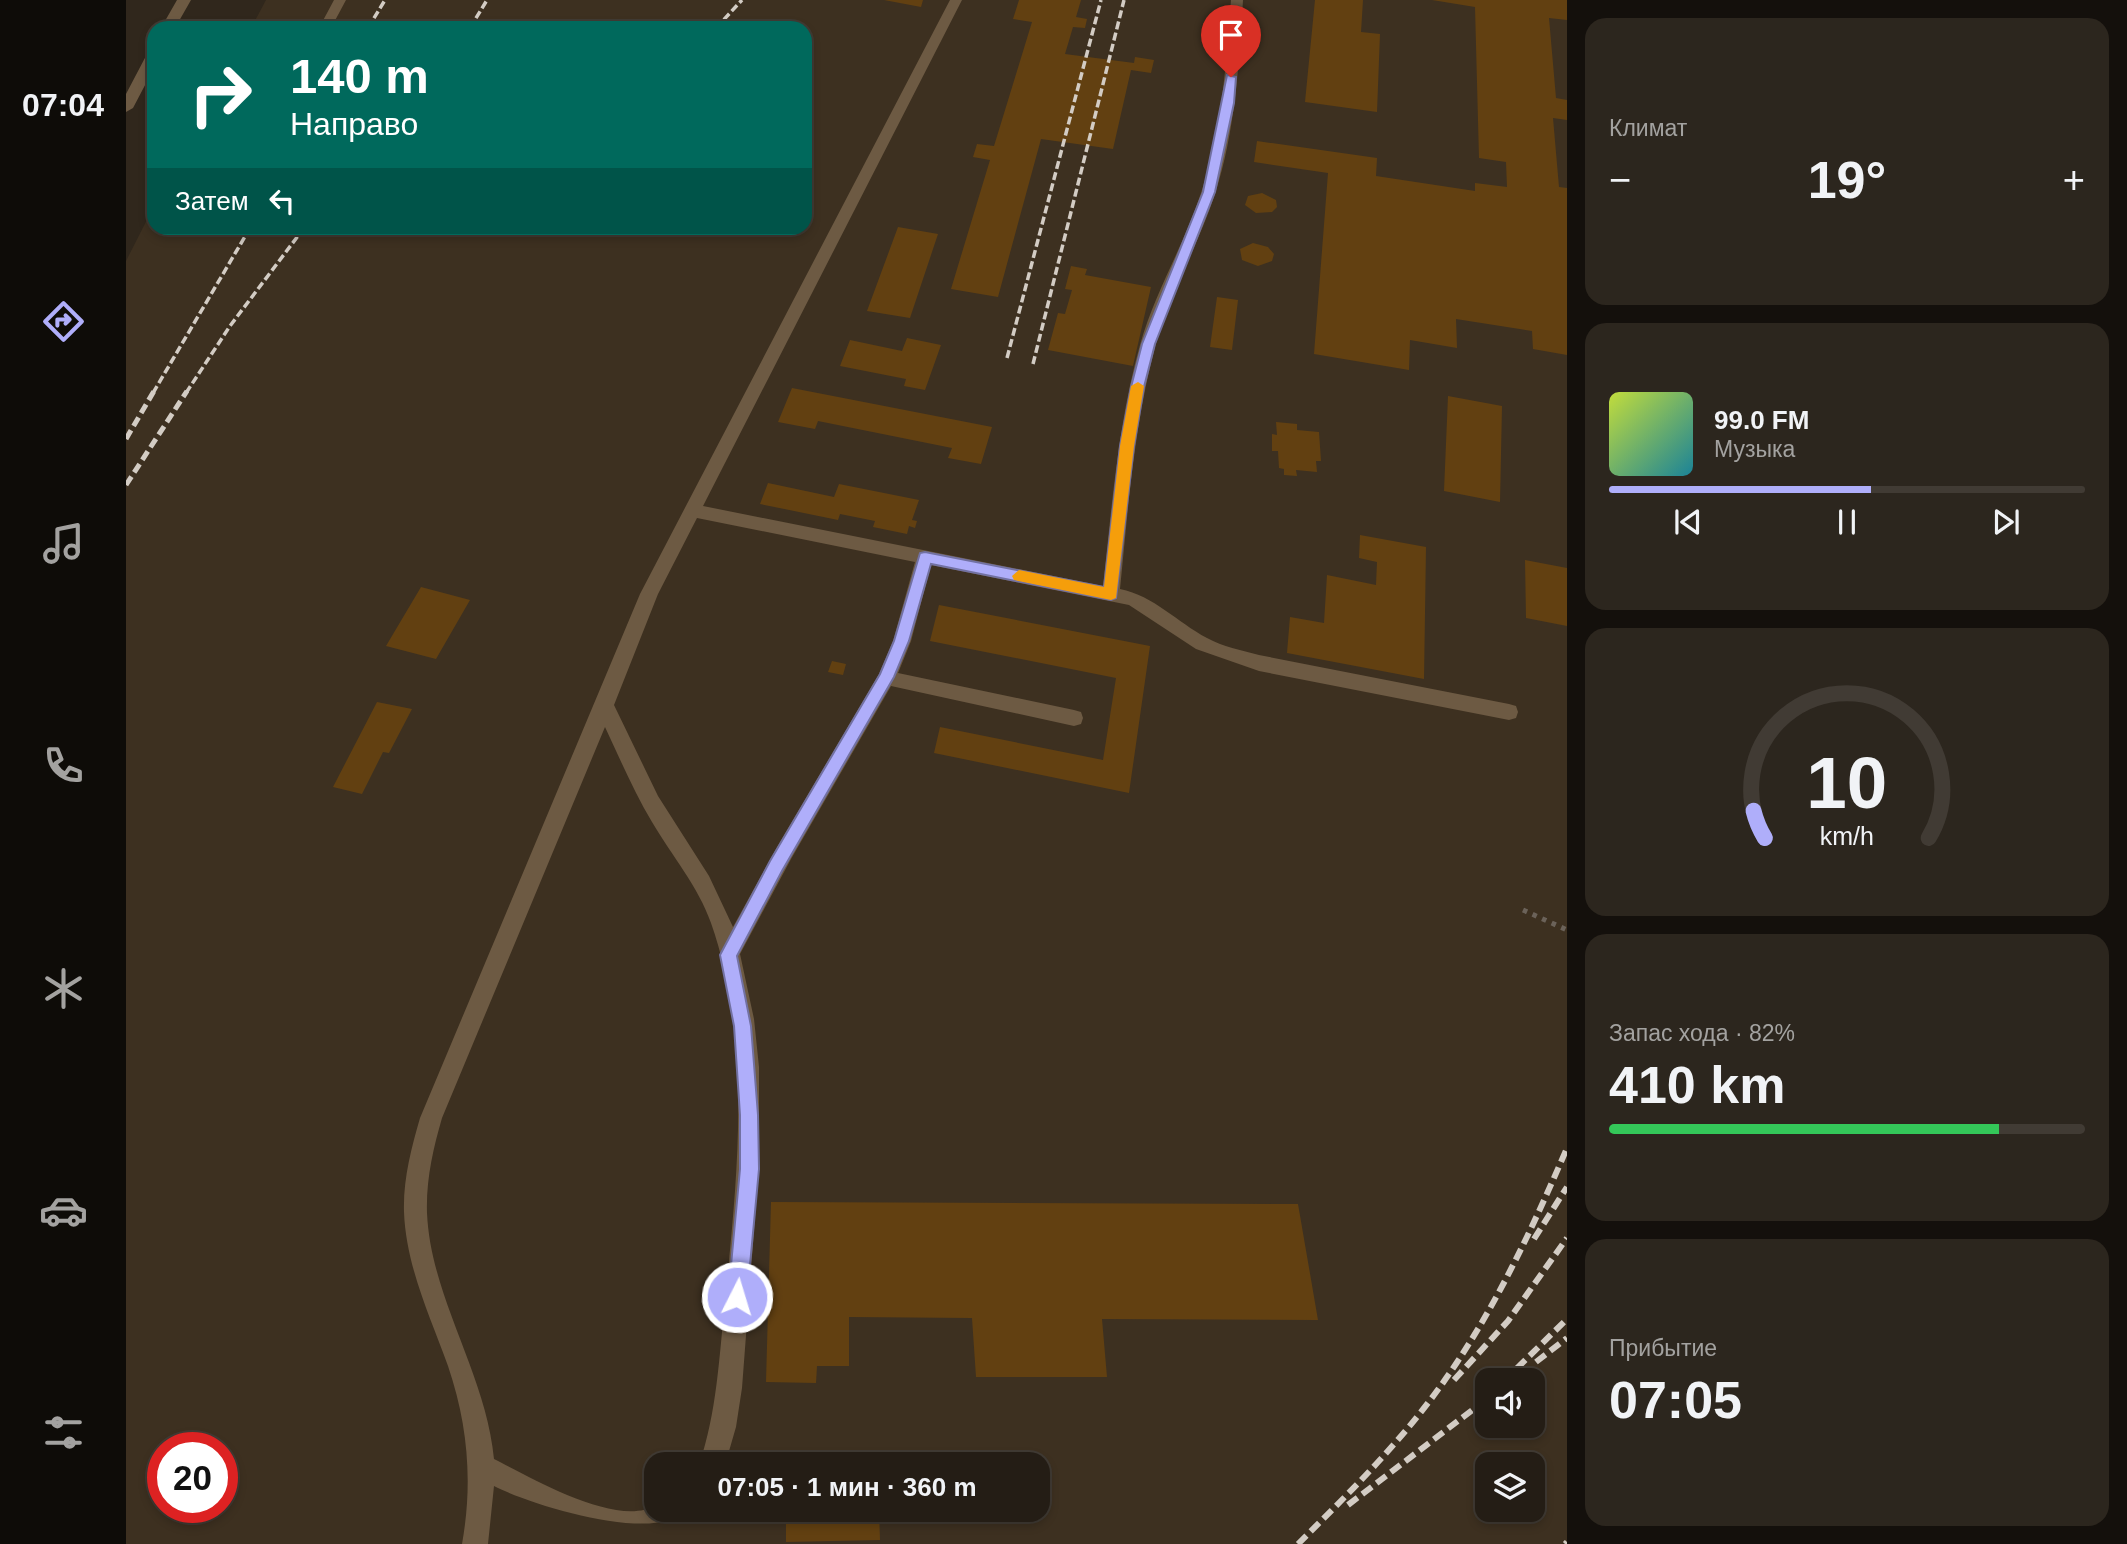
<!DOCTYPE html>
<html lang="ru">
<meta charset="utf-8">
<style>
body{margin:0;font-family:Helvetica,sans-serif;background:#2c261e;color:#f1f3f6;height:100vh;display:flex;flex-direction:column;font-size:26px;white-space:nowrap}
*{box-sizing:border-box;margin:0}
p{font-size:23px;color:#a3a2a0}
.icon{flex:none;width:38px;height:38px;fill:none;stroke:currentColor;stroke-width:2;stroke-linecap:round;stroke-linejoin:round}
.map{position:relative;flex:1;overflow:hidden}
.side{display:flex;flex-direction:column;gap:18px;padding:18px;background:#14100c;width:560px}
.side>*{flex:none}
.guide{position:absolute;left:21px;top:21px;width:665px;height:214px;border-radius:21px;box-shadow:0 4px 10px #0003,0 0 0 2px #413b34;background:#00695c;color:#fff;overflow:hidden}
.fabs{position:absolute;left:1349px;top:1368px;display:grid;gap:14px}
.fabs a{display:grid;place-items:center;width:70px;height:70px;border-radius:14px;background:#241d15;box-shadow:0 4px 10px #0003,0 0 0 2px #413b34;font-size:35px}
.speed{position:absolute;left:21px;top:1432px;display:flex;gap:14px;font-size:35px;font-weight:700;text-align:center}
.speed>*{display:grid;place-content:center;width:91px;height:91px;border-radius:50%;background:#241d15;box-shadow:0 4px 10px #0003,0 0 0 2px #413b34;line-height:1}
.speed .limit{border:10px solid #d22;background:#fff;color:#111}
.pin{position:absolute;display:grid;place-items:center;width:60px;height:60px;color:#fff;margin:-72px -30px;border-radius:50% 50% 50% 0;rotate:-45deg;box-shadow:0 0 7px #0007}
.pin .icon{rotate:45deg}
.me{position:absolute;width:77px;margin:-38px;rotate:5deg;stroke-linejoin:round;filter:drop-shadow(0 0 5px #0008)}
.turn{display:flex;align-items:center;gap:24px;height:147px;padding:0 28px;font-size:32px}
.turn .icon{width:91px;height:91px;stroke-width:2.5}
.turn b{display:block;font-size:49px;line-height:60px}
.then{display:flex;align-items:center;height:66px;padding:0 28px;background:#0003;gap:14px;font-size:26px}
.big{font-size:52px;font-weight:700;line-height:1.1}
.side .tile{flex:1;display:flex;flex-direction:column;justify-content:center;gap:10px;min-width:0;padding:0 24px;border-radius:21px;background:#2c261e}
.side .dial{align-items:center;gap:0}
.dial svg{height:182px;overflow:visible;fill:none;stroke:#413b34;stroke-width:7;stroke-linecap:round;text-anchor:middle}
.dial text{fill:#f1f3f6;stroke:none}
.song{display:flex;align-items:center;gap:21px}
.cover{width:84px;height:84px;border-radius:10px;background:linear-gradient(135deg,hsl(70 70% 55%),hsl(190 70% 35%))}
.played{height:7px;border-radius:4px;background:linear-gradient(90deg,#afaefa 55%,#413b34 55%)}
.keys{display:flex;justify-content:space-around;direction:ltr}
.heat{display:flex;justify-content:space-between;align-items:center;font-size:38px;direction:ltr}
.charge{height:10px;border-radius:5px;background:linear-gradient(90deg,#34c759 82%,#413b34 0)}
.trip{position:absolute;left:518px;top:1452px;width:406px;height:70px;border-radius:21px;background:#241d15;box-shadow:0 4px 10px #0003,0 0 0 2px #413b34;font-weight:700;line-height:70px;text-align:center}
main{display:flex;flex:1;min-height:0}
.tabs{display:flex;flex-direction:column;width:126px;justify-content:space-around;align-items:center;background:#0e0c08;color:#a3a2a0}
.tabs .icon{width:49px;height:49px}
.tabs .on{color:#afaefa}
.tabs b{font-size:32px;color:#f1f3f6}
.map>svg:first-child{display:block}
</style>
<main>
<nav class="tabs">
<b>07:04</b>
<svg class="icon on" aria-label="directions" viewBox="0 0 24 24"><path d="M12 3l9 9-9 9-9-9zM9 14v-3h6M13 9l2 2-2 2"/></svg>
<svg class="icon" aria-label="music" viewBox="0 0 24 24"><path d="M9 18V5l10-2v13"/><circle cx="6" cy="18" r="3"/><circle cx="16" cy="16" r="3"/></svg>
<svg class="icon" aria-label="phone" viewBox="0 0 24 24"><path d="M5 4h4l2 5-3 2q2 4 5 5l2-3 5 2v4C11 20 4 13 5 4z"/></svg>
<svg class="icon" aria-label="climate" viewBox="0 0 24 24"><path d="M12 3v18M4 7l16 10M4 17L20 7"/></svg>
<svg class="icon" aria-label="car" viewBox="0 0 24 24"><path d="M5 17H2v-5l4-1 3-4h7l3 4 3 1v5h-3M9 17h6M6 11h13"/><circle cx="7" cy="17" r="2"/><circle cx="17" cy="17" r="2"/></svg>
<svg class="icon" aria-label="filters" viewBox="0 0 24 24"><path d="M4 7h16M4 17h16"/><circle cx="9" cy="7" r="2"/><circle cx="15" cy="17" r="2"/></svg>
</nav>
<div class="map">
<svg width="1441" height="1544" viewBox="0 0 1441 1544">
<rect width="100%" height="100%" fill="#30271c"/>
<path fill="#3d3020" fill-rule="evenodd" d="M140 0H1441V1544H0V261L28 206V228H679V28H125ZM1362 1381H1407V1426H1362ZM37 1447H96V1507H37ZM530 1465H912V1510H530ZM1362 1465H1407V1510H1362Z"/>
<path fill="#624011" d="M758 0H797L795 7Z
M893 0H955L950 17 961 19 959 28 947 27 939 54 1008 63 1009 57 1028 60 1025 73 1005 70 987 149 915 139 872 297 825 289 864 160 847 157 851 144 868 146 906 22 887 19Z
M1189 0H1237L1235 32 1254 34 1251 112 1179 102Z
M1306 0H1441V20L1423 18 1430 98 1441 100V120L1427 118 1433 187 1441 188V355L1407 349 1406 331 1330 319 1331 348 1284 340 1283 370 1188 354 1202 173 1128 162 1131 141 1251 158 1250 176 1349 191V183L1381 187 1380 162 1353 158 1349 7Z
M1136 193 1150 200 1151 207 1146 212 1130 213 1119 205 1122 196Z
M772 227 812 234 784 318 741 311Z
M1127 243 1142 247 1148 254 1146 261 1132 266 1116 260 1114 249Z
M945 266 961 269 959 275 1025 287 1007 366 922 350 932 313 939 314 946 290 939 289Z
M1091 297 1112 300 1106 350 1084 347Z
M781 338 815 345 799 390 778 386 780 379 714 366 724 340 776 351Z
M666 388 866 427 855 464 822 458 826 448 692 421 689 429 652 422Z
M1322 396 1376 406 1374 502 1318 491Z
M1150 422 1171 424V430L1193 432 1195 461H1190L1191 472 1170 470 1171 476 1158 475V469L1153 468 1152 451H1146V434L1151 435Z
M642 483 708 497 713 484 793 500 786 520 791 521 789 528 783 526 781 534 747 527 749 521 714 514 712 520 634 504Z
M1234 535 1300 547 1298 679 1161 653 1164 617 1198 623 1201 575 1250 585 1251 562 1233 558Z
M1399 560 1441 568V626L1400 618Z
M295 587 344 600 310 659 260 646Z
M813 605 1024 646 1003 793 808 753 814 727 977 760 990 678 804 641Z
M706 661 720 664 717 675 702 672Z
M251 702 286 709 263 753 257 752 236 794 207 787Z
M645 1202 1172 1204 1192 1320 976 1319 981 1377H850L846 1318 723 1317V1366H691L690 1383 640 1382Z
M660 1510H753L754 1540 660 1542Z"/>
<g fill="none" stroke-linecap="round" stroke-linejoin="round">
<path stroke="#6b6259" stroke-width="5" stroke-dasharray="4.5 6" stroke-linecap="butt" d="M1397 910 1441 930"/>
<path fill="#6d5a43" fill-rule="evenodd" d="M208 0H220L205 28H193Z
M824 0H836L577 506 977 586C986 506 992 423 1014 345 1029 292 1058 245 1075 193 1096 131 1100 65 1105 0H1117C1113 65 1109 132 1089 194 1072 246 1043 294 1029 347 1008 426 1002 509 994 589 1028 596 1051 622 1081 638 1097 647 1115 650 1133 655L1383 704 1390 706 1392 712 1390 718 1383 720 1133 671 1070 649 1003 605 805 565 785 641 772 673 948 710 955 712 957 718 955 724 948 726 765 686 665 859 614 954 628 1019 633 1067V1164L616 1388 610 1427 599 1465H573C591 1412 593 1358 599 1302 611 1178 627 1043 585 923 572 886 546 856 526 822 508 792 494 759 479 727L316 1118C307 1149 300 1180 301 1213 305 1299 360 1373 368 1459 404 1477 492 1529 530 1505V1510H559C533 1544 407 1506 368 1486L362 1544H336C347 1482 342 1425 322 1366 304 1316 280 1266 278 1212 277 1180 285 1149 294 1118L514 594ZM571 518 789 562 767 641 753 674 651 847 607 927 583 876 532 796 488 705 532 594Z"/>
<path fill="#6d5a43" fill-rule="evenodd" d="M51 0H65L49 28H35Z
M28 50V68L7 108 0 112V94L21 54Z"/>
<path stroke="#d3ccc4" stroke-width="3.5" stroke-dasharray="8 3.5" stroke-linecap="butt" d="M242 28 259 0
M344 28 361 0
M590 28 616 0
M881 358 975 0
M907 364 998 0
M27 393 124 228
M60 393 104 326 178 228"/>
<path stroke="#d3ccc4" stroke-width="5" stroke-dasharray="10 5" stroke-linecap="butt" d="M0 439 28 391
M0 485 61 391"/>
<path stroke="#d3ccc4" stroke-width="6" stroke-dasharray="12 6" stroke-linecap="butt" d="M1408 1239 1441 1187
M1410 1362 1441 1338
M1328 1380 1382 1321 1441 1238
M1378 1381 1441 1319
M1222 1505 1362 1398
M1172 1544C1219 1497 1268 1449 1308 1395 1364 1320 1404 1234 1441 1148
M1439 1544 1441 1542"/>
</g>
<path fill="#afaefa" stroke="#7271a2" stroke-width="2" d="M1101 75 1110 77 1108 103 1089 192 1029 344 1018 387 1008 446 990 598 985 600 805 564 783 641 768 677 656 871 611 956 625 1026 632 1115 633 1169 621 1297 618 1304 611 1307 604 1304 602 1297 614 1169V1115L608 1026 594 955 644 861 754 674 768 641 794 553 799 552 978 587 994 446 1005 387 1016 344 1077 192Z"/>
<path fill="#f59e0b" d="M1012 382 1018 386 1008 446 990 598 985 600 888 580 886 576 893 570 978 587 994 446 1005 386Z"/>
</svg>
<div class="fabs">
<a><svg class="icon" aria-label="sound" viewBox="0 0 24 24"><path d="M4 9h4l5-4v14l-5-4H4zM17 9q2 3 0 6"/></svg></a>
<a><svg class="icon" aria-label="layers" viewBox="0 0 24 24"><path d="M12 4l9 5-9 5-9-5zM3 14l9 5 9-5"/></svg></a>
</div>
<div class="speed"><div class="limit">20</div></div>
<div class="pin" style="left:1105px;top:77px;background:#d93025"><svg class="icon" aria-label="arrive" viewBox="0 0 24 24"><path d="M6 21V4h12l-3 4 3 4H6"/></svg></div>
<svg class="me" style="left:611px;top:1297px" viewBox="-20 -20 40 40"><circle r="17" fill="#afaefa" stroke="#fff" stroke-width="3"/><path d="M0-11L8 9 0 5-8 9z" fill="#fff"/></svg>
<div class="trip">07:05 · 1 мин · 360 m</div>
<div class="guide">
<div class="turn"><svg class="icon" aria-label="right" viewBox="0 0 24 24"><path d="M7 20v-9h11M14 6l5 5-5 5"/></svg><div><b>140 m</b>Направо</div></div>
<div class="then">Затем<svg class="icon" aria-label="left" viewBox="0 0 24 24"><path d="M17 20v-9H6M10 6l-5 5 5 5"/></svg></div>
</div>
</div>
<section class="side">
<div class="tile"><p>Климат</p>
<div class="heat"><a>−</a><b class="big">19°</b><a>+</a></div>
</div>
<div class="tile">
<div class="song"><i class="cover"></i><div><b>99.0 FM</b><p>Музыка</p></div></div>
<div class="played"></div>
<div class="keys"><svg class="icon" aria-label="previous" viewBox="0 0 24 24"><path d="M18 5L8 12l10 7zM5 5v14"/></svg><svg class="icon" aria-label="pause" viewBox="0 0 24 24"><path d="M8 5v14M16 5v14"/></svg><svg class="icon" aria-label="next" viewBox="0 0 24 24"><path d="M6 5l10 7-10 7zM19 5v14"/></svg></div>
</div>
<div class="tile dial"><svg viewBox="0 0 100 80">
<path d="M14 69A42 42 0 1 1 86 69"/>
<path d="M14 69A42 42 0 0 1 9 57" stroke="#afaefa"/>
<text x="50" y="56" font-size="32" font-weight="700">10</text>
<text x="50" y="72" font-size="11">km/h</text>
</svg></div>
<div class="tile"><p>Запас хода · 82%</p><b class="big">410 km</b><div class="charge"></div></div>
<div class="tile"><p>Прибытие</p><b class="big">07:05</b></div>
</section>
</main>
